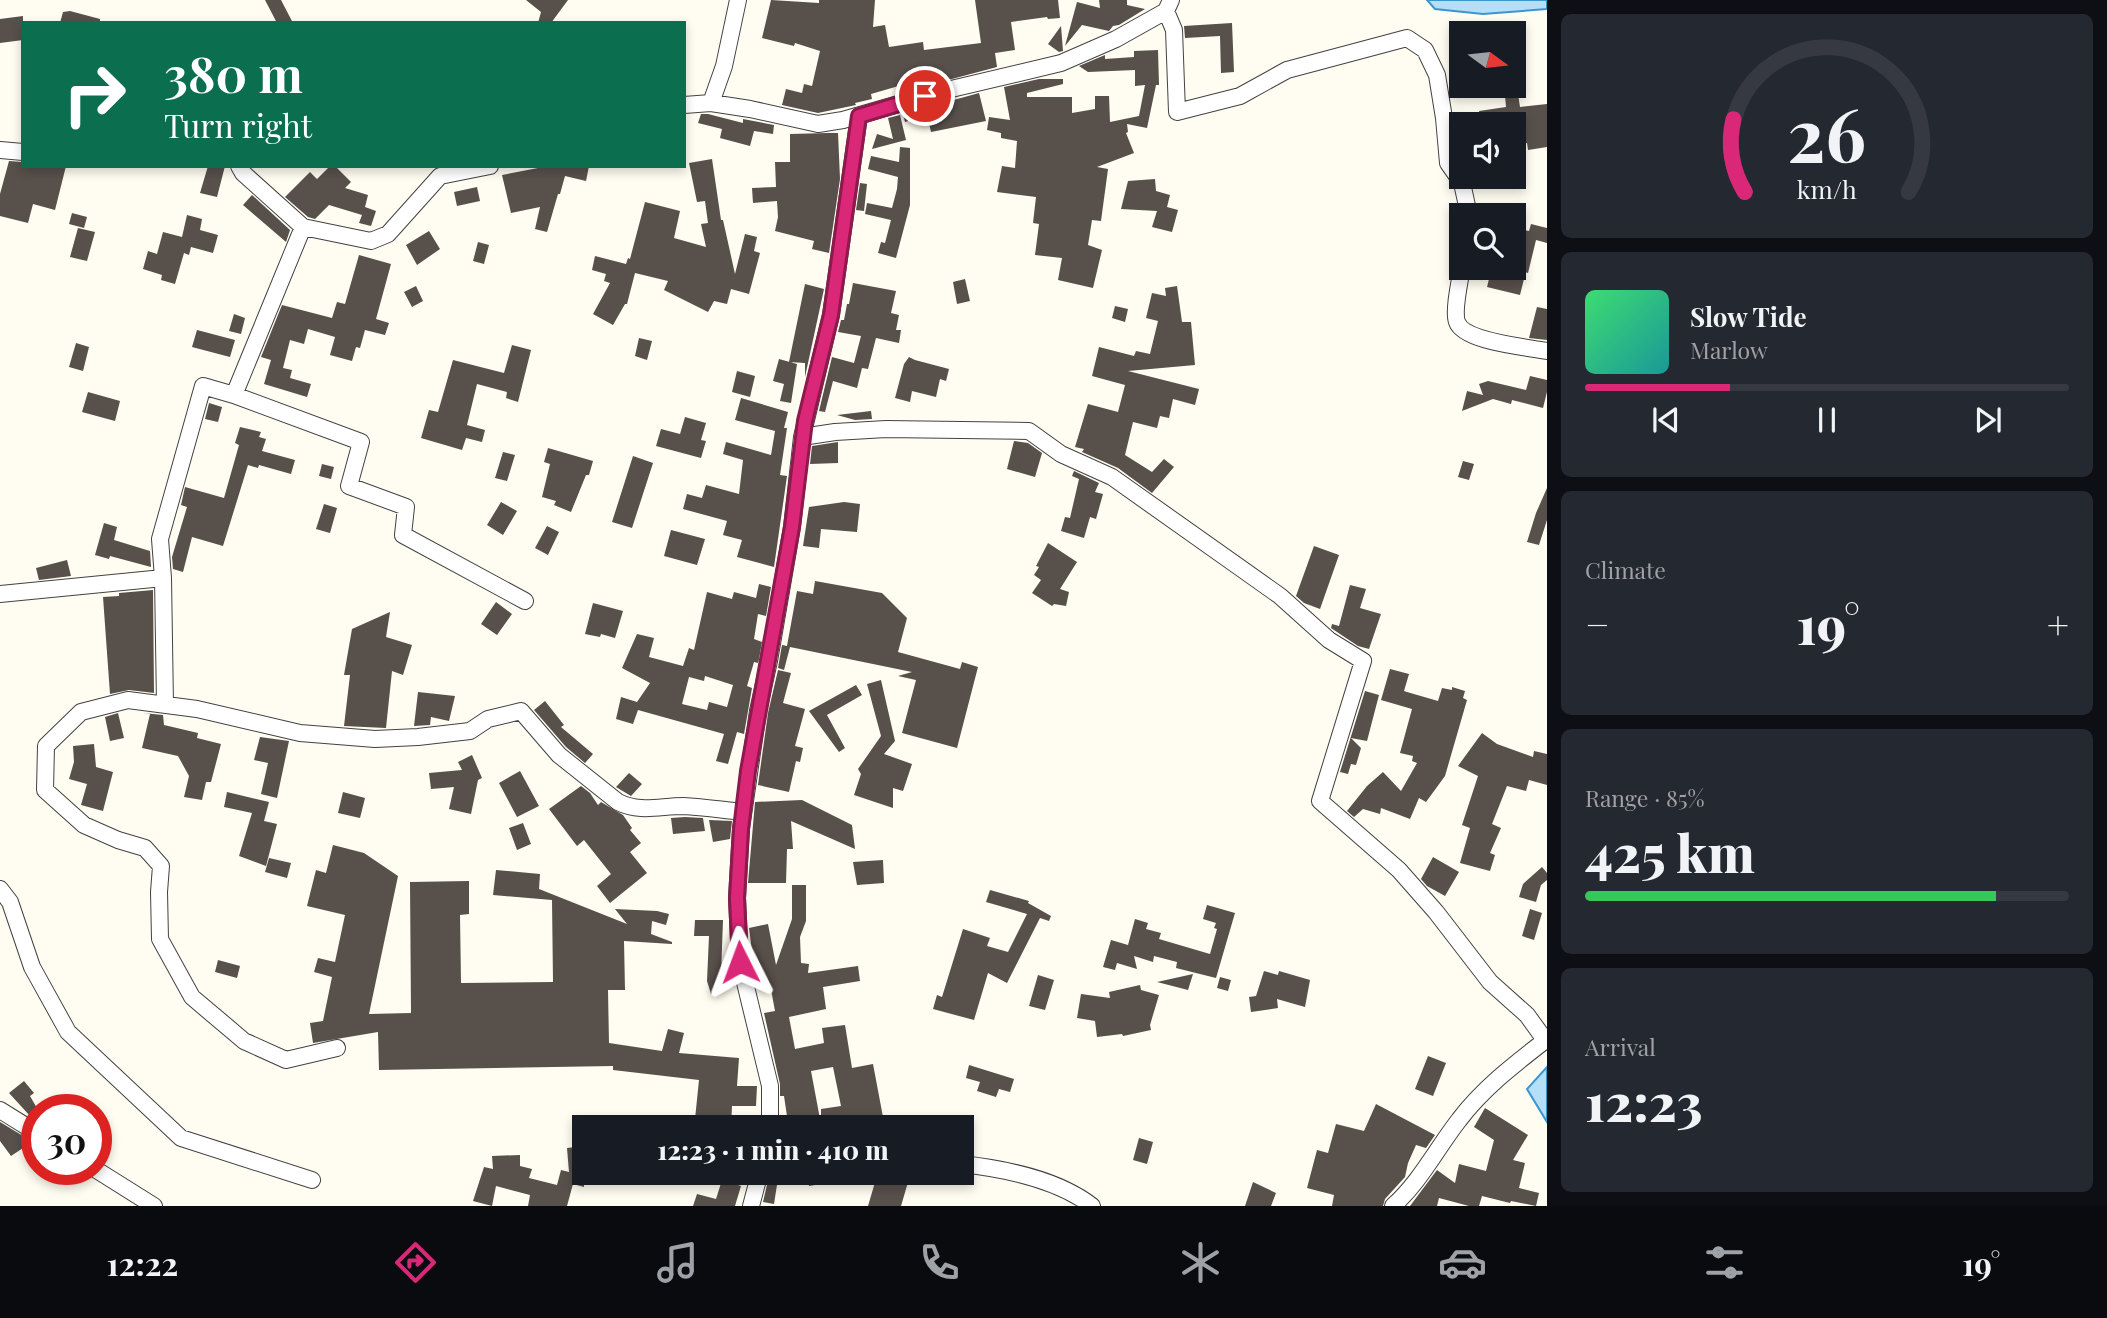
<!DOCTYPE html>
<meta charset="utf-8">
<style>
body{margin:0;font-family:"Playfair Display",serif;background:#242831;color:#f1f3f6;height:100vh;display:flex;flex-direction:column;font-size:26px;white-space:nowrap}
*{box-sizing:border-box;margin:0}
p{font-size:23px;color:#9ea1a6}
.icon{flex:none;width:38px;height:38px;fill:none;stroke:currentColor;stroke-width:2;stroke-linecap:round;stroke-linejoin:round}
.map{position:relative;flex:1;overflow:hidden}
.panel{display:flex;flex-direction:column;gap:14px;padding:14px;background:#0d0f14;width:560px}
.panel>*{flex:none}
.banner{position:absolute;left:21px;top:21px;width:665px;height:147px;border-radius:0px;box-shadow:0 4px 10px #0003;background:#0b6e4f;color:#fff;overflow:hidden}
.needle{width:46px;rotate:105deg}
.tools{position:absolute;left:1449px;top:21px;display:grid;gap:14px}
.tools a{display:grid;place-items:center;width:77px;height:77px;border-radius:0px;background:#171b24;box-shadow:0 4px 10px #0003;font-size:35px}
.speed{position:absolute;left:21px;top:1094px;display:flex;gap:14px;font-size:35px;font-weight:700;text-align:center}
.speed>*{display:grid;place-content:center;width:91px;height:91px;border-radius:50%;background:#171b24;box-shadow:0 4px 10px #0003;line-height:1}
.speed .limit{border:10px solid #d22;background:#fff;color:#111}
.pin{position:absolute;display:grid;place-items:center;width:60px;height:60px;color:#fff;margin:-30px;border:4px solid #fff;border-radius:50%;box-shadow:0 2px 7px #0007}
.me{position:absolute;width:77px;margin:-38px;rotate:357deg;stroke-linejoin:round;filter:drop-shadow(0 0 5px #0008)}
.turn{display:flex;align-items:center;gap:24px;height:147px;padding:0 28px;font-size:32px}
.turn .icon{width:91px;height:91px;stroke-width:2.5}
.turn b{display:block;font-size:49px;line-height:60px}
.big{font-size:52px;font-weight:800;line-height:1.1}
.panel .card{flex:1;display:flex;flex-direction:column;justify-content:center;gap:10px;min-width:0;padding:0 24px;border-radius:10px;background:#242831}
.panel .dial{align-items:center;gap:0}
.dial svg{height:182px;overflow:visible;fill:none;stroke:#363941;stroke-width:7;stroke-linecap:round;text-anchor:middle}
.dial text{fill:#f1f3f6;stroke:none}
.song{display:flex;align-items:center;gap:21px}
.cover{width:84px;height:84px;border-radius:10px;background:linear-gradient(135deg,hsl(140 70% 55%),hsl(180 70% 35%))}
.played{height:7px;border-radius:4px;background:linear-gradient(90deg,#db2777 30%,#363941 30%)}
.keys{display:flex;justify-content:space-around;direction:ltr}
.heat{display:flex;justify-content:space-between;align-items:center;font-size:38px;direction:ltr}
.charge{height:10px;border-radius:5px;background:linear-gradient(90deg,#34c759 85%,#363941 0)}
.trip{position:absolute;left:572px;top:1115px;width:402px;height:70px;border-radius:0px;background:#171b24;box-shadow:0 4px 10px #0003;font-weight:800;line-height:70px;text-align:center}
.menu{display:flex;height:112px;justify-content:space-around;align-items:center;background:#090b0e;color:#9ea1a6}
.menu .icon{width:49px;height:49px}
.menu .selected{color:#db2777}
.menu b{font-size:32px;color:#f1f3f6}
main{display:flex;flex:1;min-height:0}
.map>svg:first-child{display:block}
</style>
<main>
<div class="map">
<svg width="1547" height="1206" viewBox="0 0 1547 1206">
<rect width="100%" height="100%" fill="#fffcf1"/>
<path fill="#b5dff7" stroke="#3c96ce" stroke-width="2" d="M1427 0H1547V9L1483 14 1435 9Z
M1547 1067V1122L1527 1089Z"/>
<path fill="#58504b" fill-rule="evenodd" d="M265 0H281L293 23H277Z
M526 0H568L551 23H538L541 12Z
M771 0 819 3V0H875L873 27 885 25 889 47 923 42 924 50 981 43 975 0H1058L1060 18 1048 19 1047 17 1011 22 1015 50 995 53 997 67 903 92 902 85 871 94 872 99 855 103 856 105 818 113 782 105 786 89 802 93 804 84 812 86 820 51 795 43 794 46 762 38Z
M1099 0H1127V5L1145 9 1119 25 1113 26 1109 31 1082 25 1065 46 1077 2 1100 8Z
M70 11 100 19V23H60L63 12Z
M23 16V40L0 43V19Z
M1232 23 1234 72 1221 73 1220 36 1185 38 1184 26Z
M1061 26 1063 51 1059 52 1048 44Z
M1158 50 1159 85H1156L1147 128 1127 124 1128 132 1126 133 1134 153 1097 167 1108 169 1101 221 1092 220 1088 245 1102 250 1093 288 1058 280 1062 258 1035 255 1039 224 1033 223 1036 197 997 192 1002 166 1015 168 1017 141 1001 138V133L987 130 989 117 1010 120 1004 87 1039 79H1063V84L1027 93V97H1072V113L1095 109V96H1109L1110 122 1139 116 1145 85 1135 86V70L1088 72 1079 66 1105 55V59L1134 57V51Z
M979 93 986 121 931 132 927 115 905 122 903 114Z
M1518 94 1520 107 1547 104V147L1528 150 1527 143 1514 147V124H1481L1479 111 1506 107 1505 96Z
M701 114H708L743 123V119L774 125 773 134 754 131 750 146 720 138 722 129 698 123Z
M900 115 906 140 872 149 877 134 893 139 888 118Z
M828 133H838L840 179 829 253 812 249 814 241 775 231 778 217 777 201 753 203 752 188 776 187 775 162H790V134Z
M900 147 910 148V205L896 258 878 253 881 242 885 243 891 220 865 214 867 203 892 208 897 189 898 177 868 169 871 156 899 162Z
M712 159 721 220H723L735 274 745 234 757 237 754 251 760 253 749 294 731 289 727 304 714 301 708 312 664 290 668 281 635 273 627 304H625L613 325 593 314 610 283 604 281 606 274 592 270 595 256 626 264 628 258 630 259 645 202 680 211 674 238 706 247 701 224 708 223 705 201 697 202 689 163Z
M9 161 23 162V166H66L55 210 33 204 28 223 0 216V194Z
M208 166H225L217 197 200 193Z
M330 166H335L351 182 345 188 368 195 365 207 376 211 371 226 359 223 362 215 329 205 315 219 308 217 285 197 310 172 317 179Z
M538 166H589L586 181 565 176 560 194H558L547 232 535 229 540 207 511 213 502 175 538 168Z
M1155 179 1156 191 1170 195 1167 207 1178 210 1172 232 1152 227 1157 211 1121 209 1128 181Z
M860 183 867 184 864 211 856 210Z
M477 187 480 201 457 206 454 192Z
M252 195 290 230 286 242 243 205Z
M72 213 87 217 84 228 69 224Z
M187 215 202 219 200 230 218 235 213 253 191 247 189 255 184 253 175 284 161 280 162 275 143 269 148 251 157 254 163 232 182 237Z
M1531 224 1547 228V243L1536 240 1528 273 1516 270 1522 246 1514 244V228L1529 231Z
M78 228 95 232 87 261 70 257Z
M429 231 440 249 417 265 406 245Z
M478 242 489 245 484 264 473 261Z
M359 255 391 264 376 319 389 323 385 335 365 330 360 348 356 347 352 361 330 355 335 337 308 329 304 344 290 340 283 368 292 370 290 378 311 384 307 397 264 384 271 360 261 357 282 305 332 318 337 302 345 304Z
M1491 271 1524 279 1520 295 1487 287Z
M965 279 970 301 957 304 953 282Z
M853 283 896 291 891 313 899 315 896 330H901L899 343 876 338 868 369 862 368 857 388 833 381 825 412 819 411 832 357 854 363 861 336 838 332 841 320H844L847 304H849Z
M805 284 824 289 805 377V363L789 362Z
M416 286 423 301 412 307 404 292Z
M1177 286 1182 322H1191L1195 365 1128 371 1199 389 1195 405 1173 399 1169 418 1160 416 1157 428 1133 422 1125 455 1152 472 1164 459 1174 467 1152 493 1118 468 1082 452 1084 449 1075 447 1088 404 1118 412 1125 385 1092 376 1099 347 1134 356 1136 351 1150 354 1158 321 1146 318 1152 293 1166 296 1165 288Z
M1115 306 1128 309 1125 322 1112 318Z
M1537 307 1547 309V340L1529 338Z
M234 314 245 318 241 334 229 331Z
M197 330 235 340 230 357 192 347Z
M639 338 652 341 647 360 635 356Z
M76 343 89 347 83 371 69 367Z
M512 345 531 350 518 402 506 398 507 392 477 384 467 425 485 430 482 442 466 438 462 450 421 438 429 410 438 412 453 360 504 373Z
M909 357 915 360 949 369 946 381 940 379 936 397 912 391 910 402 895 398 904 364Z
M779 359 797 364 791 403 780 401 784 384 773 381Z
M737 371 755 376 750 397 732 392Z
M1530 376 1547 380V392L1543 408 1512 400 1511 404 1493 399 1462 411 1467 391 1483 395 1479 384 1488 381 1526 390Z
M88 392 120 401 115 421 82 412Z
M741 398 788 412 784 428H787L780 475 787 476 774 567 737 557 742 540 723 535 727 521 683 509 687 494 702 498 706 485 739 494 743 460 723 454 726 442 771 455 775 431 735 420Z
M209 403 222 407 218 422 205 419Z
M871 411 872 419 855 420 837 415Z
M685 417 706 423 701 440 706 441 701 458 656 446 661 429 680 434Z
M240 427 261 432 259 437 266 439 262 451 295 460 291 474 259 465 258 468 248 465 223 546 192 537 183 572 173 569 172 557 187 507 181 505 185 487 224 498 239 445 235 443Z
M1014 441 1028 443 1042 453 1035 477 1007 469Z
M838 442V463L810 464 812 446Z
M548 448 593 461 589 475H586L571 512 554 505 556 501 542 497 550 464 544 462Z
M503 452 515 455 507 481 495 478Z
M633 456 653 463 632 528 612 522Z
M1463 461 1474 464 1469 480 1458 477Z
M322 464 334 467 331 479 319 476Z
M1074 471 1099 483 1095 492 1103 494 1096 519 1090 517 1084 538 1061 531 1065 517 1070 518 1079 479 1072 476Z
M1547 488V520L1539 545 1527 542 1536 513Z
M501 502 517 511 503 535 487 525Z
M844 502 860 504 857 532 821 529 819 548 803 546 809 507Z
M324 504 337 508 330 533 316 529Z
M104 523 117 527 114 540 150 551 151 567 110 556 109 559 95 555Z
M547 526 559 532 548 555 535 548Z
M671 530 705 539 697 565 664 556Z
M1048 543 1077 562 1060 589 1069 592 1066 606 1054 604 1052 606 1032 593 1041 580 1034 575 1039 567 1036 566Z
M1314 546 1339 555 1320 609 1304 603 1296 596Z
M67 560 71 576 39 580 36 568Z
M815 581 882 593 907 618 898 652 960 669 962 662 978 667 957 748 902 733 916 680 898 676 912 672 790 647 784 670 778 668 782 645 787 646 797 591 813 594Z
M759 584 771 587 766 616 758 614 754 639 762 642 759 659 758 663 754 662 747 686 752 688 744 734 737 732 728 764 716 761 724 734 638 710 633 724 616 719 621 697 637 702 650 683 622 668 637 634 654 638 649 657 683 666 689 648 694 650 707 592 732 599 734 592 756 598ZM705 676 733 685 727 707 709 702 707 710 682 704 689 677 704 681Z
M1350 585 1366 589 1360 608 1381 614 1369 649 1358 646 1331 628 1332 624 1339 626Z
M153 590 154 693 129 690 110 694 103 597 119 596V593Z
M496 602 512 614 497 635 481 624Z
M593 603 623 611 615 638 601 634 600 637 585 634Z
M390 612 386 637 412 645 403 675 392 671 386 728 344 726 350 675H344L352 629Z
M1390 669 1409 674 1404 691 1407 692 1438 701 1442 688 1452 690V687L1465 691 1463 698 1467 700 1445 776 1426 802 1419 798 1410 819 1381 808 1380 814 1363 809 1354 817 1347 811 1367 786 1383 772 1401 791 1417 763 1412 761 1413 756 1400 753 1412 709 1381 700Z
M778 670 791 673 783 703 805 709 795 746 803 748 800 762 796 761 789 792 758 785 768 713Z
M881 680 895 741 884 754 912 764 903 791 893 788V808L854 795 861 774 858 769 881 736 867 684Z
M856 685 862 695 827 715 845 748 839 752 809 711Z
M1365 691 1379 695 1367 741 1351 738 1361 748 1356 765 1351 764 1348 774 1340 772Z
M418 692 455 696 449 721 431 717 430 725 414 726Z
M545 701 564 725 561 727 593 754 585 763 566 747 534 710Z
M118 713 124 738 110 741 105 717Z
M143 713 163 715 164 725 198 733 197 738 221 744 211 782H206L202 800 184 797 189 776 178 756 142 748 150 714Z
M1482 733 1497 744 1533 757 1534 751 1547 754V785L1529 780 1526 791 1507 786 1492 824 1501 828 1490 853 1495 855 1490 871 1460 863 1470 828 1462 825 1478 776 1458 766Z
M260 737 289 741 277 798 261 794 268 763 254 760Z
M94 744 96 767 113 772 103 811 81 805 87 784 69 779 74 762 73 746Z
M472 755 482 778 478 780 471 814 449 809 454 787 431 789 429 773 462 770 458 762Z
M520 771 539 806 517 817 499 783Z
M629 773 642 784 631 796 616 787Z
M581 786 590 793 598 805 601 802 623 815 632 828 630 830 641 843 630 852 647 873 610 903 597 886 611 874 584 840 577 846 549 809Z
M227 792 269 802 264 821 277 824 266 866 239 856 252 813 224 807Z
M343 792 365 798 360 818 338 813Z
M802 800 852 825 855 849 791 821 793 849H787L786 883H748L755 802Z
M685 817 703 818 705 831 673 834 671 818Z
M709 820 732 821 730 839 713 842Z
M523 823 531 844 517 850 509 828Z
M333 845 364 853 398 876 369 1014 411 1013 410 882 469 881V914L460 915 461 983 553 982 552 900 493 895 496 870 540 874 539 889 627 924 615 909 657 911 669 914 666 925 652 921 651 934 672 942V944L624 941 625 990H608L609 1043 662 1051 668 1029 684 1033 679 1053 739 1058 737 1086H757L756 1106H732L731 1127H709L710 1120 695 1119 699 1080 613 1070V1066L379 1070 378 1032 313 1043 310 1023 323 1021 332 977 314 972 318 958 335 962 345 915 307 906 316 870 326 873Z
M1433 857 1459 872 1445 896 1427 886 1421 879Z
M269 858 291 863 287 878 265 872Z
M883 860 884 883 857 885 853 862Z
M1542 867 1547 873V880L1541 885 1536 902 1519 897 1523 884Z
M792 885H806V921L800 937 801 963 809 964 808 973 858 966 860 981 823 987 826 1009 789 1017 795 1049 824 1043 822 1028 845 1025 852 1068 873 1064 883 1117 821 1124V1109L841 1106 833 1067 811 1071 820 1119 788 1123 784 1096H780V1084L764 1013 775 1011 770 984 757 986 752 967 754 966 749 928 768 924 776 965 792 919Z
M990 890 1029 901 1028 903 1051 916 1049 921 1040 918 1007 983 988 973 974 1020 933 1009 937 995 942 997 963 929 990 938 987 946 1008 952 1027 914 986 902Z
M1207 905 1235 913 1216 978 1176 968 1177 962 1154 956 1153 962 1134 956 1137 969 1117 963 1115 970 1103 967 1111 940 1128 945 1135 919 1148 923 1146 929 1161 933 1159 939 1210 954 1217 929 1214 928 1216 923 1203 919Z
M1530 909 1542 913 1534 940 1522 936Z
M695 920H723L721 976 732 972 735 986 711 994 707 981 709 936H694Z
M218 960 240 966 237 978 215 972Z
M1264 971 1278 975 1279 971 1310 980 1305 1007 1277 999 1278 1008 1251 1012 1249 997 1256 996Z
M1193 974 1188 990 1157 982Z
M1038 975 1054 980 1045 1010 1029 1006Z
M1220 977 1231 980 1228 991 1217 988Z
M1140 985 1141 990 1159 995 1150 1025 1151 1030 1123 1036 1122 1034 1097 1037 1095 1021 1077 1018 1081 994 1110 998 1109 992Z
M1428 1056 1446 1063 1433 1096 1415 1089Z
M969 1065 1014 1079 1010 1092 999 1089 996 1097 977 1091 980 1082 966 1078Z
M24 1081 34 1093 30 1096 38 1110 31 1117 9 1093Z
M1376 1104 1435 1135 1426 1148 1416 1145 1408 1163 1405 1177 1385 1199 1383 1206H1332L1334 1195 1307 1188 1317 1150 1328 1153 1336 1124 1364 1131Z
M1485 1108 1528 1135 1513 1160 1525 1163 1519 1188 1539 1193 1536 1206 1511 1201 1510 1203 1482 1196 1479 1206H1469L1439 1198 1437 1206H1410L1437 1170 1455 1183 1459 1164 1486 1171 1494 1140 1474 1127Z
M0 1122 23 1136 21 1139 26 1146 11 1156 0 1141Z
M1139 1138 1153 1142 1147 1164 1133 1160Z
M584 1146V1187L573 1184 567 1206H528L530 1195 496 1186 492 1206 473 1201 484 1167 493 1169 492 1156 520 1155V1166L532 1169 529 1178 557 1185 561 1170 569 1172 567 1148Z
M770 1172H779L774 1204 763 1202Z
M807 1172H826L827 1183 809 1186Z
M878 1172H911L901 1206H868Z
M722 1180 741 1186 735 1206H693L697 1194 716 1199Z
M1253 1182 1276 1193 1271 1206H1245Z"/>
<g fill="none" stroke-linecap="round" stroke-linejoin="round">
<defs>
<path id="minor" d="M738 0 724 66 711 103 750 109 818 124 843 120 947 90 1061 63 1116 39 1166 11 1171 0
M1166 11 1174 30 1177 112 1240 96 1287 70 1407 38 1425 50 1437 75 1444 118 1448 163 1462 183 1469 215
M684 105 711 103
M0 150 23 152
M239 166 243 173 303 227 371 241 388 234 440 176 490 166
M1462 268C1460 280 1453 311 1457 322 1464 342 1527 347 1547 351
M234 395 361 442 349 486 406 507 403 535 525 601
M802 437 835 432 886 429 1029 431 1061 454 1112 477 1280 596 1329 640 1363 661 1320 801 1399 870 1436 912 1490 982 1527 1015 1545 1040
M163 578 160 539 203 386 234 395 303 227
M0 594 163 578 165 705
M0 889 10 902 32 967 68 1032 181 1138 312 1180
M337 1048 286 1060 244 1041 192 997 160 939 159 892 161 866 145 848 118 840 84 825 45 790 46 746 81 712 128 700 197 709 300 733 375 739 418 737 470 731 488 719 521 711 559 755 618 802C640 813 660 806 683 806 703 807 723 810 743 812
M0 1110 37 1133
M770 1127V1086L740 962 737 898 741 829 758 711 769 661 792 527 802 437 831 315 859 116
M962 1164C1006 1169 1057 1179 1092 1206
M95 1169 154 1206
M751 1206 760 1172
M1393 1206C1420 1182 1437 1148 1459 1120 1483 1088 1516 1063 1547 1039"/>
</defs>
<use href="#minor" stroke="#424242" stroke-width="18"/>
<use href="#minor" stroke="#fff" stroke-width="16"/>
</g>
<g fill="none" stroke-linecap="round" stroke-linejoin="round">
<defs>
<path id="route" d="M740 962 737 898 741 829 748 771 792 527 805 421 831 315 859 116 925 96"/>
</defs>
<use href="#route" stroke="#8e194d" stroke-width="18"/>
<use href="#route" stroke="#db2777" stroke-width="12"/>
</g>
</svg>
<div class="tools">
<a><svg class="needle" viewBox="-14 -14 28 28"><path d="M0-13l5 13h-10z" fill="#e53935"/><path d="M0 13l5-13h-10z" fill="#9ea1a6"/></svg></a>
<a><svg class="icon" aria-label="sound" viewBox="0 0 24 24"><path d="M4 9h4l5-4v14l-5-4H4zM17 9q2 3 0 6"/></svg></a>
<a><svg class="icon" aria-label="search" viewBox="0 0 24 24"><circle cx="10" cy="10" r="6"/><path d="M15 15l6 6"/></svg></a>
</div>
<div class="speed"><div class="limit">30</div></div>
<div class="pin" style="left:925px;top:96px;background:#d93025"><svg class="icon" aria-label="arrive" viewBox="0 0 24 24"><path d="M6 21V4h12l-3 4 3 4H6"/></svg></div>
<svg class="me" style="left:740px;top:962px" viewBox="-20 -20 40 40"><path d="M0-17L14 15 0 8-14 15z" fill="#db2777" stroke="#fff" stroke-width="4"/></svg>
<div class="trip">12:23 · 1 min · 410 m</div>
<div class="banner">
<div class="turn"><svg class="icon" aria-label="right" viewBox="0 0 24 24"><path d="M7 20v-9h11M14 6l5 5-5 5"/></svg><div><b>380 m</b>Turn right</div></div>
</div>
</div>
<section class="panel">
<div class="card dial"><svg viewBox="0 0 100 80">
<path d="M14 69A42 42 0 1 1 86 69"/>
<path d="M14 69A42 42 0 0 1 9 37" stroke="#db2777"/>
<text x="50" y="56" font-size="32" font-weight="700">26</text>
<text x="50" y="72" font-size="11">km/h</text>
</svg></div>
<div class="card">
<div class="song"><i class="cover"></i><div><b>Slow Tide</b><p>Marlow</p></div></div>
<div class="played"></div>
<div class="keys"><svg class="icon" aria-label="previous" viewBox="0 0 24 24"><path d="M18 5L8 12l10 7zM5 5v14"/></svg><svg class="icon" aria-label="pause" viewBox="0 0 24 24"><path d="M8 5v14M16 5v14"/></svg><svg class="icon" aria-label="next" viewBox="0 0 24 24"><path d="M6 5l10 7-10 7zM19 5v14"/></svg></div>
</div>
<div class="card"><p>Climate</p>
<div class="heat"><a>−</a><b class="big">19°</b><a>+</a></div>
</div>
<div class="card"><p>Range · 85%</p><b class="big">425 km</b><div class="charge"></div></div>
<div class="card"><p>Arrival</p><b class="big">12:23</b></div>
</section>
</main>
<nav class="menu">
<b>12:22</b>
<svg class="icon selected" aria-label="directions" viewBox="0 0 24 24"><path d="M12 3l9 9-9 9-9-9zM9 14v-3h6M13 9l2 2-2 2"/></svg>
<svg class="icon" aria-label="music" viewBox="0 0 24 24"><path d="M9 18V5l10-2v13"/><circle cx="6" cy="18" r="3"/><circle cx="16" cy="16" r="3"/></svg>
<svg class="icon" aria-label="phone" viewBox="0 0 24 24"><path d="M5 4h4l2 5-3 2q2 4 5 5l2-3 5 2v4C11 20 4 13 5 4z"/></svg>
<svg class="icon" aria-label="climate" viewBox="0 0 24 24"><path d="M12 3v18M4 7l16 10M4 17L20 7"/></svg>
<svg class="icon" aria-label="car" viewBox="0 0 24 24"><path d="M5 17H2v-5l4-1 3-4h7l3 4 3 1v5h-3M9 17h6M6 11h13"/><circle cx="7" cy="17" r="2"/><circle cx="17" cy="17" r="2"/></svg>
<svg class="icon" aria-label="filters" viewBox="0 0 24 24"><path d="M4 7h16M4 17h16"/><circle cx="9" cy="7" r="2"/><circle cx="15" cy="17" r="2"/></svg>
<b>19°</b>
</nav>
